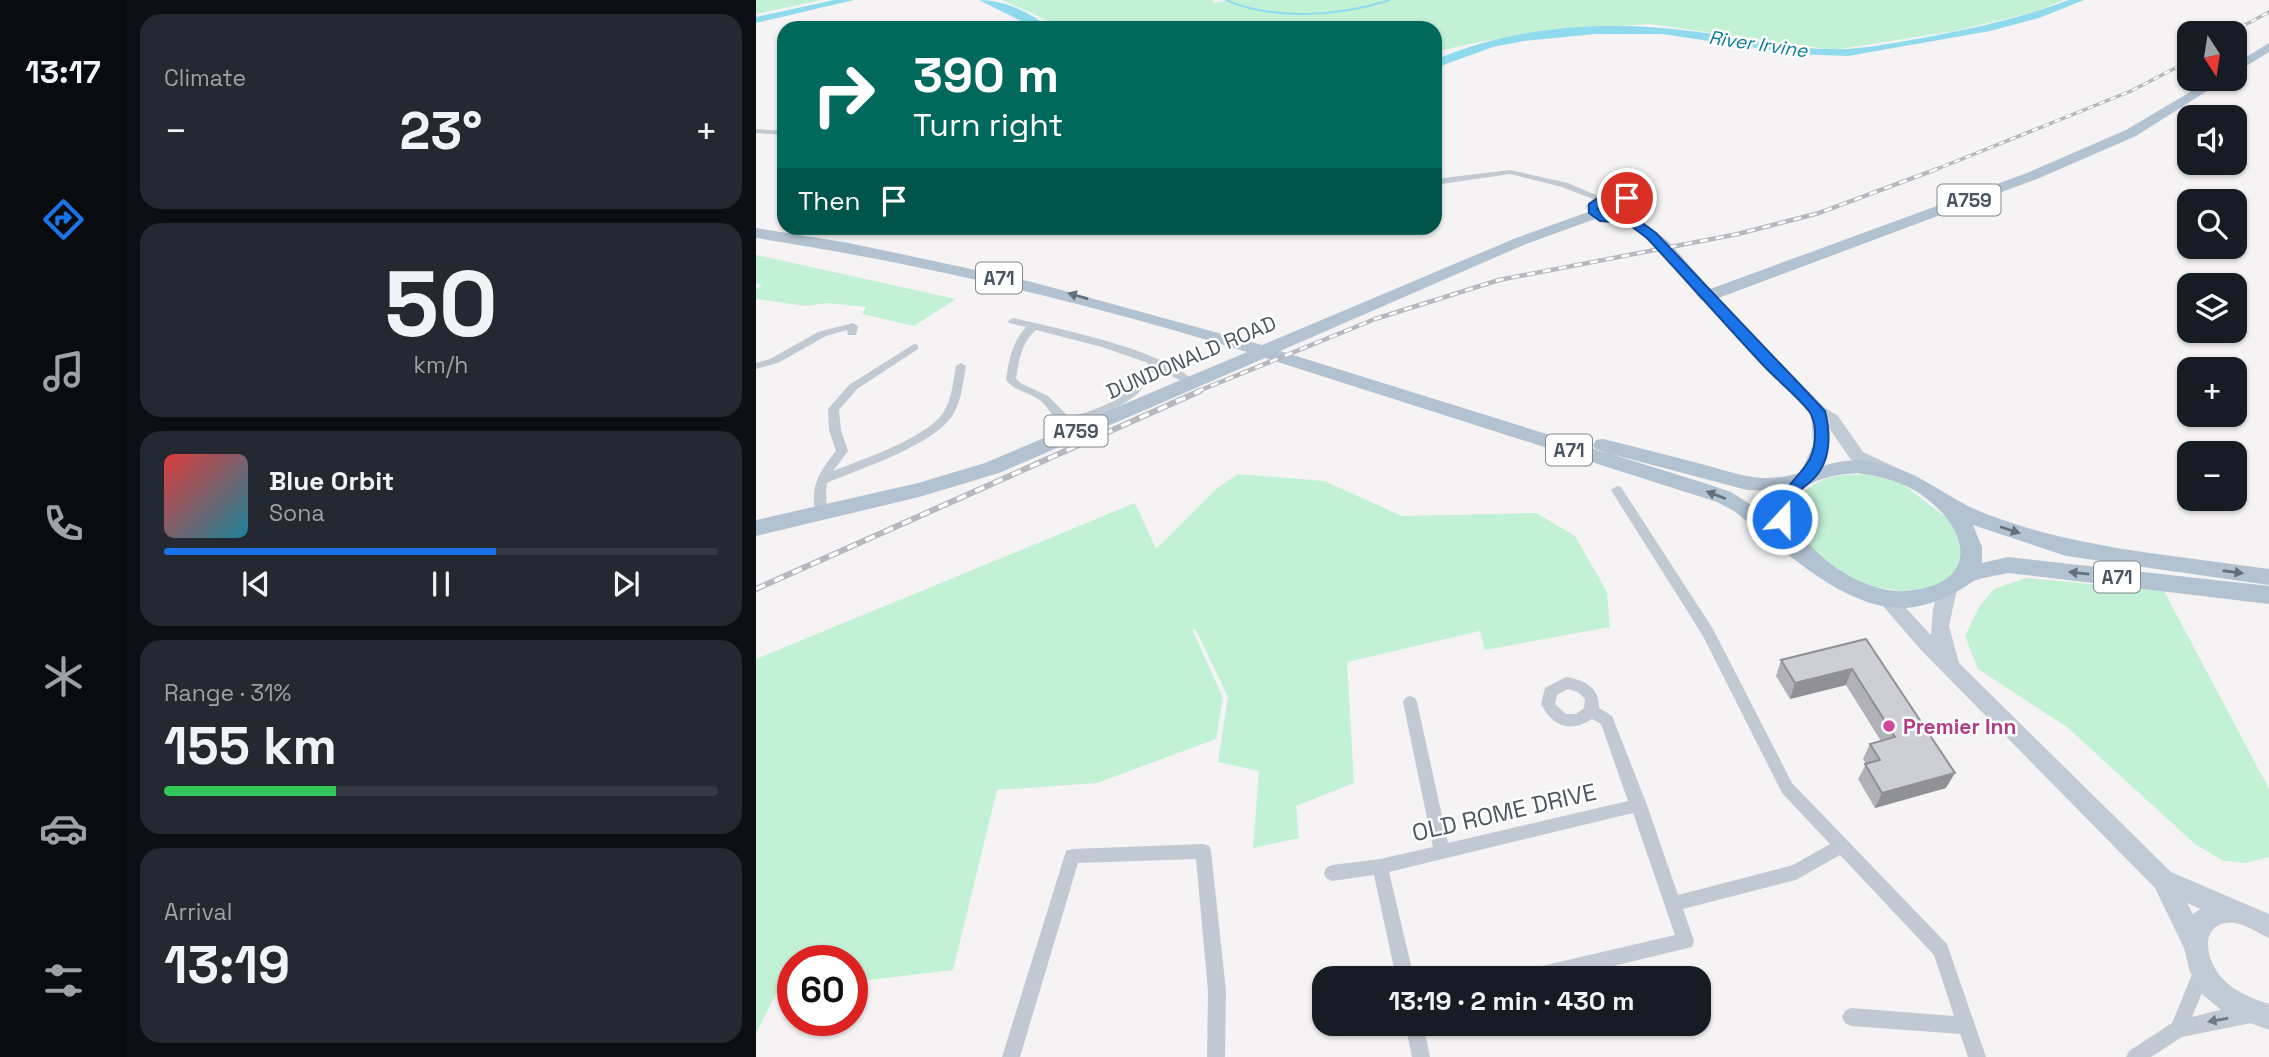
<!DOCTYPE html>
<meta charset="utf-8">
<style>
body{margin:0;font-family:"Space Grotesk",sans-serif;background:#242831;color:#f1f3f6;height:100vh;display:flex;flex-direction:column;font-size:26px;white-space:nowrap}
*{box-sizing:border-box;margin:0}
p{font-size:23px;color:#9ea1a6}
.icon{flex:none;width:38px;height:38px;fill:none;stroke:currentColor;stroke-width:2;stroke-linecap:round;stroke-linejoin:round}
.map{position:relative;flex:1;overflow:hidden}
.sheet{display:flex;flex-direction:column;gap:14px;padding:14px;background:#0d0f14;width:630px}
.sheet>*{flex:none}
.banner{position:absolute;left:21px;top:21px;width:665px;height:214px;border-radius:21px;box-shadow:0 2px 5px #0004;background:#00695c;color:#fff;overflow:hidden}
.needle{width:46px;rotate:168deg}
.tools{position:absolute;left:1421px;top:21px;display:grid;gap:14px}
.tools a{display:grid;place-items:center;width:70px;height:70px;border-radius:14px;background:#171b24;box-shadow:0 2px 5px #0004;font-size:35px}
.speed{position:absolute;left:21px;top:945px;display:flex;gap:14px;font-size:35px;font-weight:700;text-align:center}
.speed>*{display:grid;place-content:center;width:91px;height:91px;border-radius:50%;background:#171b24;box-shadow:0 2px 5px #0004;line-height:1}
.speed .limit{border:10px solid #d22;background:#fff;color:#111}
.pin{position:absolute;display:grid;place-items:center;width:60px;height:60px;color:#fff;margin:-30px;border:4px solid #fff;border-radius:50%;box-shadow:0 2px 7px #0007}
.me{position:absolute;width:77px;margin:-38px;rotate:21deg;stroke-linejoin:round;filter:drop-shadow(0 0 5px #0008)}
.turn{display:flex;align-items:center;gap:24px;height:147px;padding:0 21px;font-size:32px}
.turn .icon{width:91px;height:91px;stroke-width:2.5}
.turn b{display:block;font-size:49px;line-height:60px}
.then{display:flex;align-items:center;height:66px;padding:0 21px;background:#0003;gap:14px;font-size:26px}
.big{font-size:52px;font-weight:700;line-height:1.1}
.sheet .card{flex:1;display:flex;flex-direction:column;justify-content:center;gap:10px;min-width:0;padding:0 24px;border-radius:21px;background:#242831}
.sheet .dial{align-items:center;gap:0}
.dial b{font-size:91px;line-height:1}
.song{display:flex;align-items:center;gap:21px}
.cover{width:84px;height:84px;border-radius:10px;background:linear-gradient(135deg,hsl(0 70% 55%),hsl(190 70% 35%))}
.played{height:7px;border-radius:4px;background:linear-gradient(90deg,#1a73e8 60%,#363941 60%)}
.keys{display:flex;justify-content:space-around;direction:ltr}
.heat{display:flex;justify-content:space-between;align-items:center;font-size:38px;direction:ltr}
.charge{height:10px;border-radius:5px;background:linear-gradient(90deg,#34c759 31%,#363941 0)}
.trip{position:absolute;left:556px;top:966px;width:399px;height:70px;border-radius:21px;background:#171b24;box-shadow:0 2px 5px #0004;font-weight:700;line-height:70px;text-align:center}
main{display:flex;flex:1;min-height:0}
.tabs{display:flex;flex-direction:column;width:126px;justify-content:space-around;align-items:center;background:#090b0e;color:#9ea1a6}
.tabs .icon{width:49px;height:49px}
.tabs .on{color:#1a73e8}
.tabs b{font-size:32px;color:#f1f3f6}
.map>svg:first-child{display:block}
</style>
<main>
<nav class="tabs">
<b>13:17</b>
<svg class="icon on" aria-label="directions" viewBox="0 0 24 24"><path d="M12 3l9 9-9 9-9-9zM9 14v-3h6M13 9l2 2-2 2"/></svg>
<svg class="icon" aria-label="music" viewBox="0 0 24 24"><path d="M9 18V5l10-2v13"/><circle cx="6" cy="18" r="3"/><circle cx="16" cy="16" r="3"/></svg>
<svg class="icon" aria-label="phone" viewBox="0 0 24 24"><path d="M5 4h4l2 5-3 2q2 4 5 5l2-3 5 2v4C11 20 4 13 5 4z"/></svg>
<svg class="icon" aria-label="climate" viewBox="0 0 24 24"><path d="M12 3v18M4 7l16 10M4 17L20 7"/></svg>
<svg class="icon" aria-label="car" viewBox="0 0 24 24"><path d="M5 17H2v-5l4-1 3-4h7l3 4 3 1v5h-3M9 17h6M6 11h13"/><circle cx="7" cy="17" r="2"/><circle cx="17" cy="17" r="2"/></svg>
<svg class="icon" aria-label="filters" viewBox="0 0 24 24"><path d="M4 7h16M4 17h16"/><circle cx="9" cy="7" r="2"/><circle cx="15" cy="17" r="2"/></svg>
</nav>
<section class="sheet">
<div class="card"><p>Climate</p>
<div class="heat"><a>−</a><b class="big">23°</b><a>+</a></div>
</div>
<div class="card dial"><b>50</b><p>km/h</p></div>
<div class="card">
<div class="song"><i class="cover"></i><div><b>Blue Orbit</b><p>Sona</p></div></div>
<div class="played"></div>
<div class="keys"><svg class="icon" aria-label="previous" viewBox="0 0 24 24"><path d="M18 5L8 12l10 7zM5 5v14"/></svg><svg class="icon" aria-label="pause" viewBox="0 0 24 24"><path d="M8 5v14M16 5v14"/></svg><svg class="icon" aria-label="next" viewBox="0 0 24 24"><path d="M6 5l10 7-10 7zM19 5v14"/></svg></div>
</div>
<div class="card"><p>Range · 31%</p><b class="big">155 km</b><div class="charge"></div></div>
<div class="card"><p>Arrival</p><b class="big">13:19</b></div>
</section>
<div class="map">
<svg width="1513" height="1057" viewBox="0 0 1513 1057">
<rect width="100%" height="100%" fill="#f5f3f3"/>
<path fill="#c3f1d5" d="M0 0H66L0 14Z
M246 0H457L459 3 473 0H1308L1278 12 1199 31 1077 50 893 24 806 30 722 42 679 52V28H308Z
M0 255 200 299 158 326 106 314 110 307 71 303 50 306 0 299V289L6 285 0 283Z
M482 474 568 481 646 516 780 513 819 536 851 592 854 627 729 650 724 631 591 662 598 783 540 806 543 838 497 848 503 771 462 762 472 697 440 630 436 629 467 698 460 739 341 783 241 790 197 970 96 982V961H37V988L22 990 0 1033V659L379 503 400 549 460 489Z
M1112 474 1145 483 1204 528 1207 562 1190 583 1161 594 1108 585 1066 559 1037 531 1036 503C1063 476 1075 475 1112 474Z
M1270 578 1408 591 1513 789V857L1490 863 1468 861 1440 845 1311 727 1222 669 1209 636 1223 607 1238 589Z"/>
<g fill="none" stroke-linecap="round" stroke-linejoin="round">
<path stroke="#90daee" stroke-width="2" d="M470 0C519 21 584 16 634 0"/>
<path fill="#90daee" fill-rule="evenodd" d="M78 0H98L0 23V17Z
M223 0C247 0 275 12 293 28H279Z
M1313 0H1328L1283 18 1234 31 1092 56 1040 54 906 34H839L768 41 737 47 679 68V60C757 26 850 20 934 31 981 36 1027 49 1075 49 1100 50 1125 45 1149 41 1205 31 1260 20 1313 0Z"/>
<path fill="#c1cad2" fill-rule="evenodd" d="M0 129 28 131V135L0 133Z
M754 170 812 183 849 199 842 201 806 187 754 174 679 185V179Z
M257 318C303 329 407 349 439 382L434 385 430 384 400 367C394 376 389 387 381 394 369 405 322 429 306 422 295 418 292 405 282 399 271 392 259 391 250 380 253 360 256 342 270 327L253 323 252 321ZM280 330 346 347 392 363C387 371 383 380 377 386 365 400 330 415 312 416L292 396 266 384 260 379C263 361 265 343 280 330Z
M97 323 102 326 100 335H92L91 330 70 336 22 363 0 369V363L14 359 62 332Z
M158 344 162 345V349L101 389 83 410 85 430 92 451 77 471C105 460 170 438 187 413 196 400 197 381 200 366L205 363 210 366C207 381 206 399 198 413 180 445 105 468 71 483L70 493 71 512 65 516 61 515C51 490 65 469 80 451L73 430 72 409 93 385Z
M861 486 865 487 957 629 1036 783 1191 944 1230 1057H1212L1204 1034 1095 1026 1089 1023 1086 1017 1089 1011 1095 1008 1198 1016 1178 955 1084 855 1040 880 927 909 938 941 936 947 808 978H764L767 972 773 969 919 935 877 813 633 872 658 978H640L618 875 576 881 570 878 568 873 570 868 576 865 624 859 677 847 647 702 649 698 654 696 659 698 661 702 692 843 872 801 845 724 836 719C814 733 797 727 785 704L789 688 810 677C829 680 844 688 843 708L856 716 891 805 922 895 1037 865 1074 844 1026 793 947 636 855 490ZM812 689 822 692 829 699 828 708 820 714H810L799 704 801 695Z
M447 844 453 846 455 851 470 991 469 1057H451L452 991 440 859 322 863 264 1057H246L310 851 316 849Z
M1446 962 1452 965 1455 971 1436 1017C1453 1013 1484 1003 1500 1010L1503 1016 1500 1022 1426 1037 1395 1057H1370L1373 1051 1416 1023 1440 965Z
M649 1024H667L674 1057H656Z"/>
<path fill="#c1cbd6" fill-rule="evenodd" d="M951 292 956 293 1068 407 1082 416 1107 452 1139 467 1141 471 1139 475H1127L1095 460 1073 428C1075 449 1068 463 1057 480H1045L1043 476 1057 445 1055 413 946 299 944 296Z
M1192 582 1199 584 1201 589 1193 626 1203 663 1415 872 1513 914V938C1502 933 1489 924 1478 923 1443 920 1448 959 1466 978 1479 992 1495 998 1513 1004V1030L1470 1014 1447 995 1434 972 1428 948 1399 888 1164 649 1121 599 1123 594H1137L1175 635 1177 609 1185 584ZM1431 903 1444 909 1437 914Z"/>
<path fill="#b3c2d1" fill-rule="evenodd" d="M1513 43V52L1479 73V64Z
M1456 79H1470L1380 136 1281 179 957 300H945L902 249 882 232 870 224 839 219 770 244 524 351 945 482 975 492 1016 518 1023 491 991 490 840 450 837 445 840 440 847 439C881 447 915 456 949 465 968 470 987 477 1006 478 1047 480 1076 453 1119 462 1166 471 1191 500 1233 515 1323 549 1419 555 1513 569V585L1310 556 1217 525 1226 547V563L1252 557 1513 586V604L1252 573C1241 576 1225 577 1216 582 1199 594 1183 602 1163 606 1098 621 1026 548 978 511L961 502 509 358 243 473 163 497 0 536V520L162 483 229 463 491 352C329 302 167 264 0 238V228L93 243 276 282 506 345 760 238 832 212 830 206C847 186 877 188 892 209L884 220 913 242 954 289 1271 173 1370 130ZM855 201H865L877 209 871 216 846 211 845 207ZM1102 473C1122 476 1140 480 1158 490 1210 521 1232 583 1151 591 1082 598 963 481 1102 473Z"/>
<defs>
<path id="rail-far2" d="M1474 33 1513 12
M1176 171 1375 91 1433 61"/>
<path id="rail-far1" d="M440 392 619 319 743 280 982 234 1063 213 1181 169"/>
<path id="rail" d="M0 589 444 391"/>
</defs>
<use href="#rail-far2" stroke="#b5b8bd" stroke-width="3.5"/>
<use href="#rail-far1" stroke="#b5b8bd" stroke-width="4.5"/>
<use href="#rail" stroke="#b5b8bd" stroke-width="6"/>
<use href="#rail-far2" stroke="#fff" stroke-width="2" stroke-dasharray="6" stroke-linecap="butt"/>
<use href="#rail-far1" stroke="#fff" stroke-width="2.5" stroke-dasharray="8" stroke-linecap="butt"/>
<use href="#rail" stroke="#fff" stroke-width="3.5" stroke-dasharray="10" stroke-linecap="butt"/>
</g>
<path fill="#b0b2b7" d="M1110 639 1190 788 1119 808 1102 779 1110 764 1107 759 1114 744 1125 741 1090 685 1034 699 1020 676 1025 660Z"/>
<path fill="#909195" d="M1096 669 1090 685 1034 699 1039 683Z
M1199 773 1190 788 1119 808 1126 793Z"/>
<path fill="#cdcfd5" stroke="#909195" stroke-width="2" d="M1110 639 1199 773 1126 793 1109 764 1124 760 1114 744 1139 737 1096 669 1039 683 1025 660Z"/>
<defs><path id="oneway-solid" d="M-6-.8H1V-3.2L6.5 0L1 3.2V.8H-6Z" transform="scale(1.75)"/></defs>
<g fill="#64717d">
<use href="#oneway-solid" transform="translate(322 296) rotate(-164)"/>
<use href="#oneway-solid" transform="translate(960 495) rotate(-159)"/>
<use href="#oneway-solid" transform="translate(1254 530) rotate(18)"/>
<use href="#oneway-solid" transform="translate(1477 572) rotate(8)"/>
<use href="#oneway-solid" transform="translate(1323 573) rotate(-174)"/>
</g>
<use fill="#6e7983" href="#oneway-solid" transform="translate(1462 1020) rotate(170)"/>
<path fill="#1a73e8" stroke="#114b97" stroke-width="2" d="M845 196H875V200L848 202 842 209 851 216 878 217 900 233 1069 411C1075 436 1075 464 1054 482 1047 488 1039 493 1036 502 1033 509 1035 516 1031 523L1026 525 1018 519C1025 475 1061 476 1059 431 1059 424 1056 415 1053 411 1039 394 1022 381 1007 365 968 323 930 280 891 238L871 223 844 221 833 213V204Z"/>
<circle fill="#d1479c" stroke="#fff" stroke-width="2.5" cx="1133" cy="726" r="7"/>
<g text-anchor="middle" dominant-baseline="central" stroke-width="5" stroke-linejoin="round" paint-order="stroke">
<g font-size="19" font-style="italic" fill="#0c7c9b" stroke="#fff">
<text transform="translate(1002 44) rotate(8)">River Irvine</text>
</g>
<g fill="#fff" stroke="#808990" stroke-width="2">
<rect x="1181.5" y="184.5" width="63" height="31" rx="5"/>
<rect x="220" y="262.5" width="46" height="31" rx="5"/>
<rect x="288.5" y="415.5" width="63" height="31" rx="5"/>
<rect x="790" y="434.5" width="46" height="31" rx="5"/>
<rect x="1338" y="561.5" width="46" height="31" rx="5"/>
</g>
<g font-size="19" font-weight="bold" fill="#4a5661">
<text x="1213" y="200">A759</text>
<text x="243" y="278">A71</text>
<text x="320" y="431">A759</text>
<text x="813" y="450">A71</text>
<text x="1361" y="577">A71</text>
</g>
<g font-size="21" fill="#4a5661" stroke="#fff">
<text transform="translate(435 357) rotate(-23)">DUNDONALD ROAD</text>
</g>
<g font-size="21" font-weight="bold" fill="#b23c85" stroke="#fff" text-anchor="start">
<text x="1147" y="726">Premier Inn</text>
</g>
<g font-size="24" fill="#4a5661" stroke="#fff">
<text transform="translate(748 812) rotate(-13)">OLD ROME DRIVE</text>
</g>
</g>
</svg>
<div class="tools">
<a><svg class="needle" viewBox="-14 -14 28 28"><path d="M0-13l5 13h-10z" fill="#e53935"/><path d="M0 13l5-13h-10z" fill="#9ea1a6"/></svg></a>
<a><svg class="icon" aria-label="sound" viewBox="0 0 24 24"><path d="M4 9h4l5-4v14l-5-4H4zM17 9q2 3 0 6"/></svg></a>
<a><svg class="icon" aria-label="search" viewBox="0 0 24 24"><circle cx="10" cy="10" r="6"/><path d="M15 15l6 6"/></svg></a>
<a><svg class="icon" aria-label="layers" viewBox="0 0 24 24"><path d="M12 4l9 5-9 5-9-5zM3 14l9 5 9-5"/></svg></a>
<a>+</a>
<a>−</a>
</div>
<div class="speed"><div class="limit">60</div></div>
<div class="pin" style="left:871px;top:198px;background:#d93025"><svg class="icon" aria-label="arrive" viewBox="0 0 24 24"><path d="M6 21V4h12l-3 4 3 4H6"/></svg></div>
<svg class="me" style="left:1026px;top:519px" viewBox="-20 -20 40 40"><circle r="17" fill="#1a73e8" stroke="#fff" stroke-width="3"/><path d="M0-11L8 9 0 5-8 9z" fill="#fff"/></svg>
<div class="trip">13:19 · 2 min · 430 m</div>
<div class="banner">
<div class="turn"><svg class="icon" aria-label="right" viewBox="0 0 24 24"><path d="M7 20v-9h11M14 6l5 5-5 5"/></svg><div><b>390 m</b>Turn right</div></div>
<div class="then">Then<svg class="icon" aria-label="arrive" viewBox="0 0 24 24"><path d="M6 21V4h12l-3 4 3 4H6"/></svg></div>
</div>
</div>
</main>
